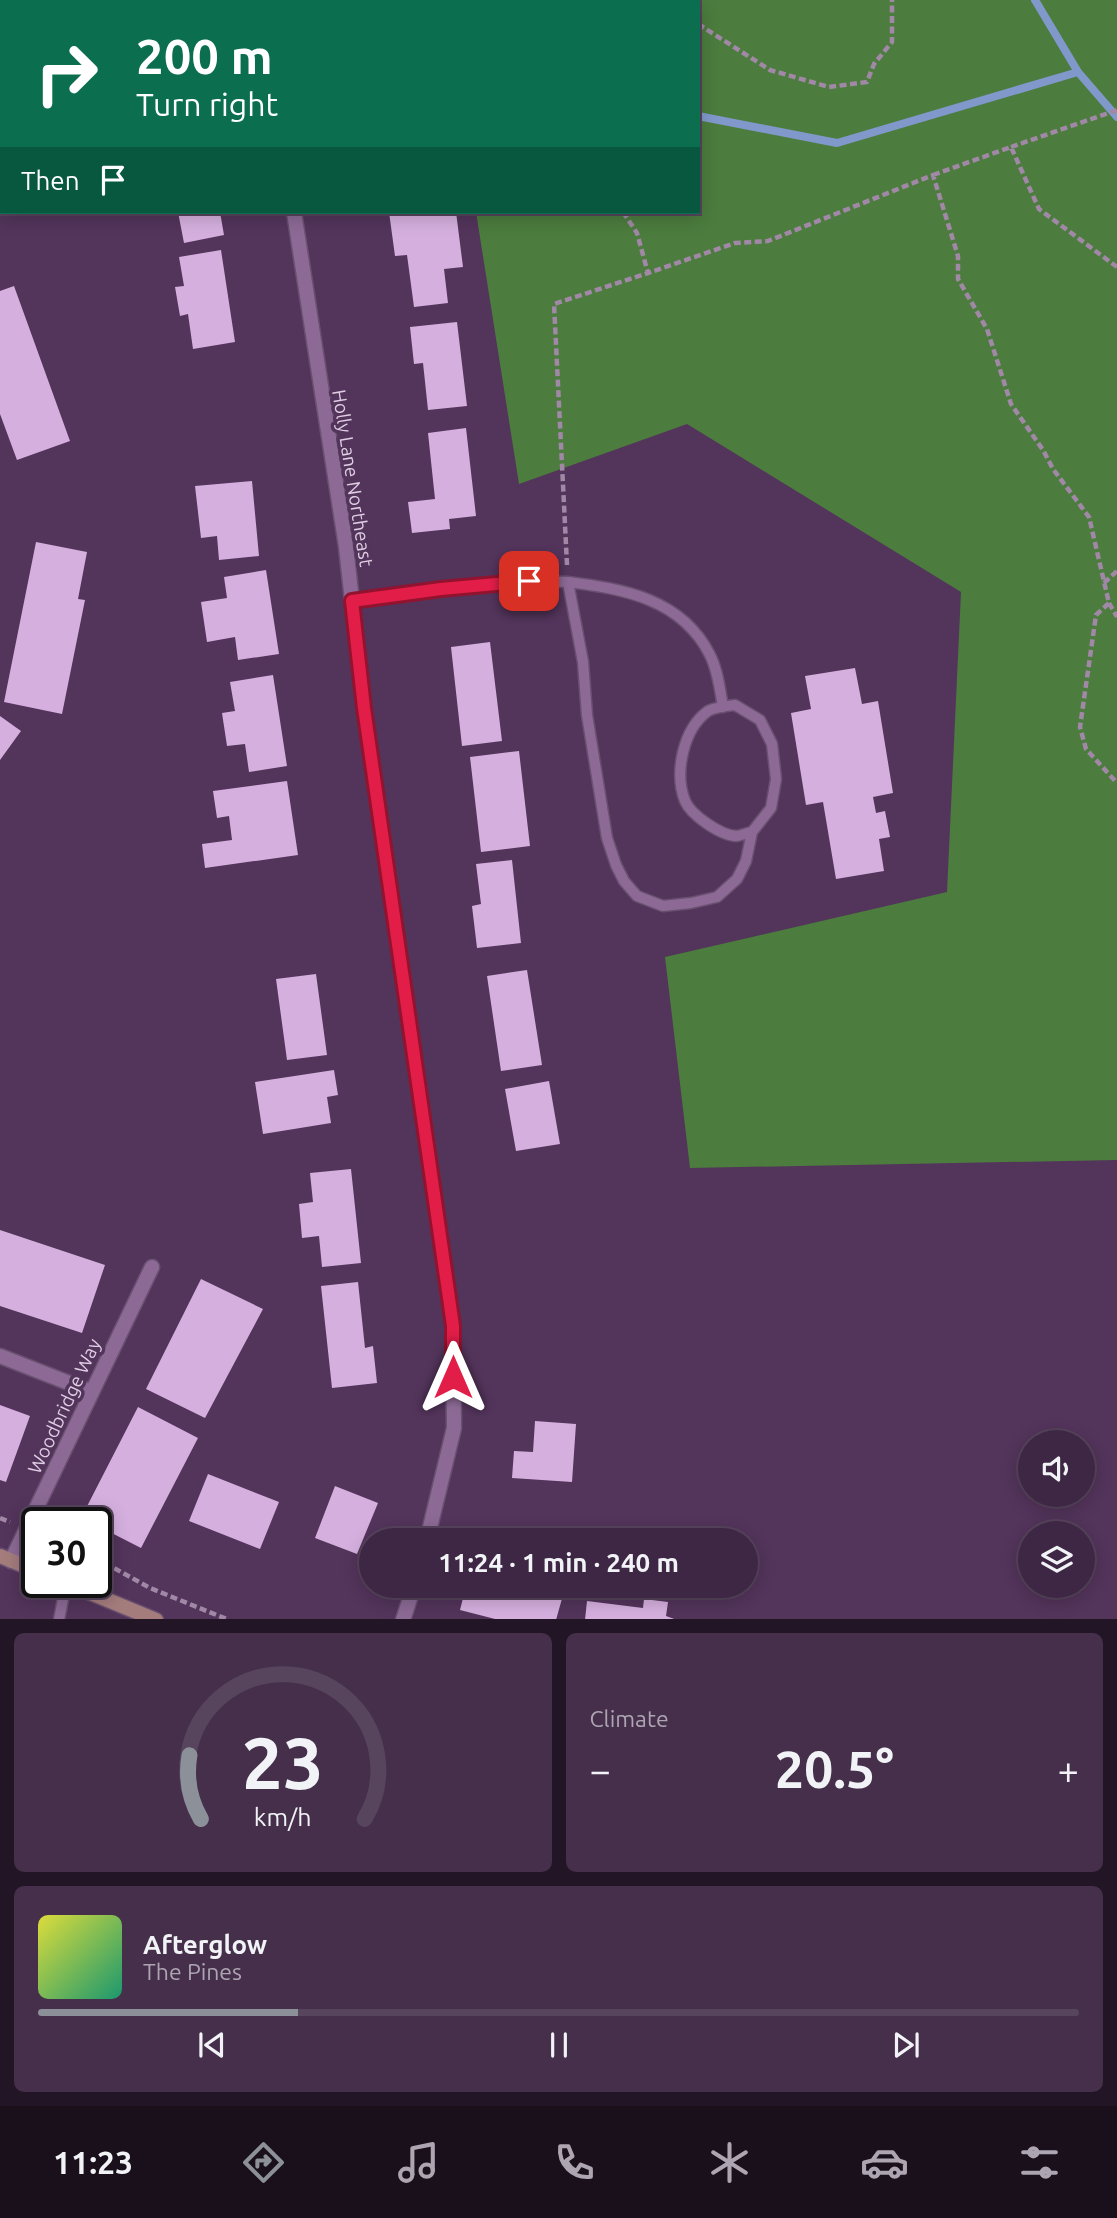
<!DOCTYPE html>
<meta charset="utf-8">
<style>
body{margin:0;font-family:Ubuntu,sans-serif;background:#452f4b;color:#f1f3f6;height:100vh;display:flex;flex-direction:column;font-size:26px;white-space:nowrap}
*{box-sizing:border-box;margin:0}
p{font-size:23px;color:#ada5b2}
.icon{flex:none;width:38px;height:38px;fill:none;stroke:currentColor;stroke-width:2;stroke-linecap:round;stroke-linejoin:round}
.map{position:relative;height:1619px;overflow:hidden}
.sheet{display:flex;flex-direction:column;gap:14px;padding:14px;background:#221525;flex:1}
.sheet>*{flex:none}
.hud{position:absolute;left:0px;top:0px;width:700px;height:214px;box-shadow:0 4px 18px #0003,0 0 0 2px #57445d;background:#0b6e4f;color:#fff;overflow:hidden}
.tools{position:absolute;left:1018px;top:1430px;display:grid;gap:14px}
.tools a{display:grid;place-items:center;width:77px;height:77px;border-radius:50%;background:#3e2744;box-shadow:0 4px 18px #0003,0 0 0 2px #57445d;font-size:35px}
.speed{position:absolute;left:21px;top:1507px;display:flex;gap:14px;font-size:35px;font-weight:700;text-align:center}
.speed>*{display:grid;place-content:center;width:91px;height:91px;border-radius:50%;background:#3e2744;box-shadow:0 4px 18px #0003,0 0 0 2px #57445d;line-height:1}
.speed .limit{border:4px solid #111;border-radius:10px;background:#fff;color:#111}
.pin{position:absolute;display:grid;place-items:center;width:60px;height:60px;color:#fff;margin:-30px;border-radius:14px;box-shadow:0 4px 10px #0006}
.me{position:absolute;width:77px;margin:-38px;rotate:0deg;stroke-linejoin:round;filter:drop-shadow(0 0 5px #0008)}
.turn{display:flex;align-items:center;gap:24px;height:147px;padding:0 21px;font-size:32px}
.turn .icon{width:91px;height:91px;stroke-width:2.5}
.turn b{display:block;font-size:49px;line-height:60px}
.then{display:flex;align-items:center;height:66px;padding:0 21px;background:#0003;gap:14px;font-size:26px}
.big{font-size:52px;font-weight:600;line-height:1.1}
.sheet .tile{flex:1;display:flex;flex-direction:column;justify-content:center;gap:10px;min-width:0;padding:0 24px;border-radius:10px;background:#452f4b}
.sheet .dial{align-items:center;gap:0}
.dial svg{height:182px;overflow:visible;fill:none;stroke:#57445d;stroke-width:7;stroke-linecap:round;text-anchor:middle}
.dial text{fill:#f1f3f6;stroke:none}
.song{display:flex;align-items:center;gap:21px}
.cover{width:84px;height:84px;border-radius:10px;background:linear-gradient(135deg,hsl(60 70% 55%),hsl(160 70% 35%))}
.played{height:7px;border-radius:4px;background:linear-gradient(90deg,#8c9099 25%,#57445d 25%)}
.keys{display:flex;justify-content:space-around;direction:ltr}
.heat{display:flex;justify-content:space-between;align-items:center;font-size:38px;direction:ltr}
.sheet .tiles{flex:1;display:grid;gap:14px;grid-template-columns:1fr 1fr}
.tile:last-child{grid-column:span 2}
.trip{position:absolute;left:359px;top:1528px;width:399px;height:70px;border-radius:35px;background:#3e2744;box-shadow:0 4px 18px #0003,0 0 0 2px #57445d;font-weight:600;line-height:70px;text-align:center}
.tabs{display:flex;height:112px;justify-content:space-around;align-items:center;background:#19101b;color:#ada5b2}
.tabs .icon{width:49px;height:49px}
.tabs .on{color:#8c9099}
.tabs b{font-size:32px;color:#f1f3f6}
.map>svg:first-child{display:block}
</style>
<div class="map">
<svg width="1117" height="1620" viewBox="0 0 1117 1620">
<rect width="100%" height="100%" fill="#53345b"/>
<path fill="#4c7c3e" d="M442 0H1117V1160L690 1168 665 957 947 892 961 592 687 424 519 484 476 212H698V2Z"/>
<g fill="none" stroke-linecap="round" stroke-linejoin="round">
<path stroke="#8198cb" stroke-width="8" d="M1035 0 1078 72 1117 117
M698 116 837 143 1078 72"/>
</g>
<path fill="#d5b0df" d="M178 212H220L224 235 184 243Z
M389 212H456L463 267 444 269 448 303 414 307 407 255 395 256Z
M221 250 235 342 193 349 188 314 180 316 175 287 184 286 179 257Z
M14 286 70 441 17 460 0 414V291Z
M457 322 467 406 428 410 423 363 414 364 410 327Z
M466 428 476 516 449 519 450 529 412 533 408 502 435 499 428 433Z
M252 481 259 556 219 560 217 536 201 538 195 486Z
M36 542 87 552 78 599 85 600 62 714 4 702Z
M266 570 279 654 238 660 235 637 207 642 201 602 227 598 224 577Z
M490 642 502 741 462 746 451 647Z
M855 668 862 704 878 701 893 793 873 797 876 813 885 811 890 837 879 839 884 871 836 879 823 802 806 805 791 713 811 709 805 676Z
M273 675 287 766 249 772 245 744 227 746 222 713 235 711 230 682Z
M0 716 21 731 0 760Z
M519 751 530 846 481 852 470 757Z
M287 781 298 855 205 868 202 844 232 840 229 816 217 818 213 791Z
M512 860 521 943 477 948 472 906 481 904 476 864Z
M527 970 542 1065 501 1071 487 976Z
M316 974 327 1055 287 1060 276 979Z
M334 1070 338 1095 327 1097 331 1123 263 1134 255 1082Z
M549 1081 560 1144 516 1151 505 1089Z
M351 1169 361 1263 322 1267 319 1236 302 1238 299 1204 313 1202 310 1173Z
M0 1230 105 1265 82 1333 0 1306Z
M201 1279 263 1309 205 1418 146 1389Z
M358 1282 365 1348 373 1346 377 1383 332 1388 321 1286Z
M0 1405 30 1416 6 1482 0 1480Z
M138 1407 198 1438 141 1548 96 1525V1522H91L81 1518Z
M535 1421 576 1424 572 1482 512 1478 514 1451 533 1452Z
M208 1474 279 1502 260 1549 189 1521Z
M335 1486 378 1503 357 1554 315 1538Z
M466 1586H526L563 1595 556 1620H499L460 1610Z
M644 1599 668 1602 666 1616 677 1620H585L587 1601 643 1608Z"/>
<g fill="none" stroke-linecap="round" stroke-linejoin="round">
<defs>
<path id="lane" d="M568 582C624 589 682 599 710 655 718 671 720 690 723 707
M352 601C423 591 496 579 568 582L583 662 587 715 607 838 616 865 624 881 637 896 663 906 691 903 717 897 737 879 746 861 752 832 771 808 776 779 772 744 760 720 735 705C727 706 715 707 708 711 683 729 674 773 685 801 691 815 721 836 737 836 742 835 747 833 752 832
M59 1620 66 1583"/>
<path id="street" d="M264 0 265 2
M294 212 346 547 364 708 453 1326 454 1428 427 1540
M0 1356 92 1392
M11 1561 152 1267
M403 1620 414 1586"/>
<path id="secondary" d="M0 1556 37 1571
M64 1582 156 1620"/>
</defs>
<use href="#lane" stroke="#6a5070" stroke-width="13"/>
<use href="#street" stroke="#6a5070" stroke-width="17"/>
<use href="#secondary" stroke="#6a5070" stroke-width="17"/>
<path stroke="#a088a6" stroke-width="4.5" stroke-dasharray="7 3.5" stroke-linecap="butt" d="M657 0 660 2
M639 2 643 0
M698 24 770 70 829 87 867 82 874 64 892 42V0
M1011 147 1117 110
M933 175 1011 147 1039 209 1117 267
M623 212 637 233 648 273 735 243 768 241 933 175 958 256V279L987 329 1011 404 1043 450 1053 469 1089 517 1109 603 1096 615 1080 727 1086 749 1117 783
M567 565 554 304 648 273
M1104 583 1117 571
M1109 603 1117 617
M0 1518 10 1522
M96 1558 150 1588 229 1620"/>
<use href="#lane" stroke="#8c6a95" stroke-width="10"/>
<use href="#street" stroke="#8c6a95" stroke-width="14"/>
<use href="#secondary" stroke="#a47c7c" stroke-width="14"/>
</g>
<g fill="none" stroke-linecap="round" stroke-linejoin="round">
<defs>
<path id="route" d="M453 1377V1326L364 708 352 601 441 589 529 581"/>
</defs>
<use href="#route" stroke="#92132f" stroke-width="18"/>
<use href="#route" stroke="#e11d48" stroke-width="12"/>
</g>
<g text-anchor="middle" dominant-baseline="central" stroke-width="7" stroke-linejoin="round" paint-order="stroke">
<g font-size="19" fill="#dfcde4" stroke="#53345b">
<text transform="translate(353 478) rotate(81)">Holly Lane Northeast</text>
<text transform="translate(64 1406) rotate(-65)">Woodbridge Way</text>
</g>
</g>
</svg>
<div class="tools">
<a><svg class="icon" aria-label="sound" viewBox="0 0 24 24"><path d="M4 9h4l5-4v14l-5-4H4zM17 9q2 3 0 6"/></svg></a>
<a><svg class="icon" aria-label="layers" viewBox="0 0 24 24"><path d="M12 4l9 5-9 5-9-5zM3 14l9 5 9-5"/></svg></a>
</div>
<div class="speed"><div class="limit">30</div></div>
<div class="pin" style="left:529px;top:581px;background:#d93025"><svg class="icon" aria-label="arrive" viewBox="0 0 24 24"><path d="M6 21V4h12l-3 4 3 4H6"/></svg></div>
<svg class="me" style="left:453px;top:1377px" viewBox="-20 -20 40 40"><path d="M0-17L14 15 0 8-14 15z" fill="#e11d48" stroke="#fff" stroke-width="4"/></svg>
<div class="trip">11:24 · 1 min · 240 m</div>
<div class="hud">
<div class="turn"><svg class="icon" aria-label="right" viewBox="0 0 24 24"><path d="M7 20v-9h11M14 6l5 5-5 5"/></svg><div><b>200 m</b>Turn right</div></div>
<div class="then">Then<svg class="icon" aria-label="arrive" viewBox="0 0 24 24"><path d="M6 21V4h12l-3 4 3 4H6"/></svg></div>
</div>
</div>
<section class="sheet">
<div class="tiles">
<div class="tile dial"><svg viewBox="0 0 100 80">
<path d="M14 69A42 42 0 1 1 86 69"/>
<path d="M14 69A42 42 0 0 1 9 41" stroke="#8c9099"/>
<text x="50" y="56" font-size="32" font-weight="700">23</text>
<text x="50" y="72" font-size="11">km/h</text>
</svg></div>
<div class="tile"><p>Climate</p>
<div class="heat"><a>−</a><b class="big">20.5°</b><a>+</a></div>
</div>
<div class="tile">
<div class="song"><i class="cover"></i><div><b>Afterglow</b><p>The Pines</p></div></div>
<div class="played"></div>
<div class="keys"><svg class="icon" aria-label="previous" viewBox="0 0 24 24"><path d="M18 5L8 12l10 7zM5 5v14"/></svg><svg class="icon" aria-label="pause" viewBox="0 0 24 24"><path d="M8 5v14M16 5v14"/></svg><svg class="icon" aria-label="next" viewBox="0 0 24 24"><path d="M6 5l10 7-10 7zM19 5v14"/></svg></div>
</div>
</div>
</section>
<nav class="tabs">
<b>11:23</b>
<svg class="icon on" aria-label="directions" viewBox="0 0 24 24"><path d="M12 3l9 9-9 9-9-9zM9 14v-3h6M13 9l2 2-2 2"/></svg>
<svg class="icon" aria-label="music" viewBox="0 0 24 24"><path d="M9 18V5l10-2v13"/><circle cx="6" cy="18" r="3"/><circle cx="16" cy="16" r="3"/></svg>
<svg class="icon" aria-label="phone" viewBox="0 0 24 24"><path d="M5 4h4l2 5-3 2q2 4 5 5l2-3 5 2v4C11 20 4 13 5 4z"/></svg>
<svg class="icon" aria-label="climate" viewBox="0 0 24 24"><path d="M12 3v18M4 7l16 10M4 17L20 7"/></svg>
<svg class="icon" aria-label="car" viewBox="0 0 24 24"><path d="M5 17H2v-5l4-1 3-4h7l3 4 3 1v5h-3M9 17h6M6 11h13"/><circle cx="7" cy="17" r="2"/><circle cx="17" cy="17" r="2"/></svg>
<svg class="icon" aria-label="filters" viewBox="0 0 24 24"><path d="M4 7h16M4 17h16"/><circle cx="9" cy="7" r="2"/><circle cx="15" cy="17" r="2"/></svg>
</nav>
